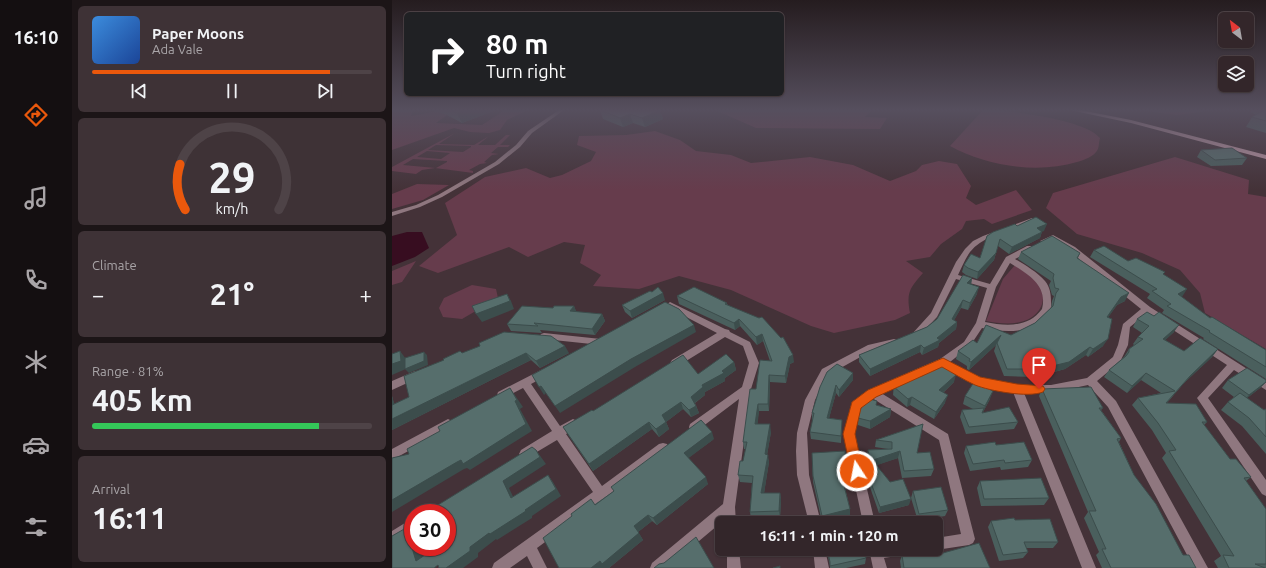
<!DOCTYPE html>
<meta charset="utf-8">
<style>
body{margin:0;font-family:Ubuntu,sans-serif;background:#3e3236;color:#f1f3f6;height:100vh;display:flex;flex-direction:column;font-size:15px;white-space:nowrap}
*{box-sizing:border-box;margin:0}
p{font-size:13px;color:#a9a5a8}
.icon{flex:none;width:22px;height:22px;fill:none;stroke:currentColor;stroke-width:2;stroke-linecap:round;stroke-linejoin:round}
.map{position:relative;flex:1;overflow:hidden}
.side{display:flex;flex-direction:column;gap:6px;padding:6px;background:#1c1517;width:320px}
.side>*{flex:none}
.banner{position:absolute;left:12px;top:12px;width:380px;height:84px;border-radius:6px;box-shadow:0 1px 3px #0004,0 0 0 1px #4e4347;background:#202124;color:#fff;overflow:hidden}
.needle{width:26px;rotate:329deg}
.controls{position:absolute;left:826px;top:12px;display:grid;gap:8px}
.controls a{display:grid;place-items:center;width:36px;height:36px;border-radius:6px;background:#33262a;box-shadow:0 1px 3px #0004,0 0 0 1px #4e4347;font-size:20px}
.speed{position:absolute;left:12px;top:504px;display:flex;gap:8px;font-size:20px;font-weight:700;text-align:center}
.speed>*{display:grid;place-content:center;width:52px;height:52px;border-radius:50%;background:#33262a;box-shadow:0 1px 3px #0004,0 0 0 1px #4e4347;line-height:1}
.speed .limit{border:6px solid #d22;background:#fff;color:#111}
.pin{position:absolute;display:grid;place-items:center;width:34px;height:34px;color:#fff;margin:-41px -17px;border-radius:50% 50% 50% 0;rotate:-45deg;box-shadow:0 0 4px #0007}
.pin .icon{rotate:45deg}
.me{position:absolute;width:44px;margin:-22px;rotate:349deg;stroke-linejoin:round;filter:drop-shadow(0 0 3px #0008)}
.turn{display:flex;align-items:center;gap:14px;height:84px;padding:0 16px;font-size:18px}
.turn .icon{width:52px;height:52px;stroke-width:2.5}
.turn b{display:block;font-size:28px;line-height:34px}
.big{font-size:30px;font-weight:600;line-height:1.1}
.side .card{flex:1;display:flex;flex-direction:column;justify-content:center;gap:6px;min-width:0;padding:0 14px;border-radius:6px;background:#3e3236}
.side .dial{align-items:center;gap:0}
.dial svg{height:104px;overflow:visible;fill:none;stroke:#4e4347;stroke-width:7;stroke-linecap:round;text-anchor:middle}
.dial text{fill:#f1f3f6;stroke:none}
.song{display:flex;align-items:center;gap:12px}
.cover{width:48px;height:48px;border-radius:6px;background:linear-gradient(135deg,hsl(210 70% 55%),hsl(220 70% 35%))}
.played{height:4px;border-radius:2px;background:linear-gradient(90deg,#ea580c 85%,#4e4347 85%)}
.keys{display:flex;justify-content:space-around;direction:ltr}
.heat{display:flex;justify-content:space-between;align-items:center;font-size:22px;direction:ltr}
.charge{height:6px;border-radius:3px;background:linear-gradient(90deg,#34c759 81%,#4e4347 0)}
.trip{position:absolute;left:323px;top:516px;width:228px;height:40px;border-radius:6px;background:#33262a;box-shadow:0 1px 3px #0004,0 0 0 1px #4e4347;font-weight:600;line-height:40px;text-align:center}
main{display:flex;flex:1;min-height:0}
.tabs{display:flex;flex-direction:column;width:72px;justify-content:space-around;align-items:center;background:#140f11;color:#a9a5a8}
.tabs .icon{width:28px;height:28px}
.tabs .selected{color:#ea580c}
.tabs b{font-size:18px;color:#f1f3f6}
.map>svg:first-child{display:block}
</style>
<main>
<nav class="tabs">
<b>16:10</b>
<svg class="icon selected" aria-label="directions" viewBox="0 0 24 24"><path d="M12 3l9 9-9 9-9-9zM9 14v-3h6M13 9l2 2-2 2"/></svg>
<svg class="icon" aria-label="music" viewBox="0 0 24 24"><path d="M9 18V5l10-2v13"/><circle cx="6" cy="18" r="3"/><circle cx="16" cy="16" r="3"/></svg>
<svg class="icon" aria-label="phone" viewBox="0 0 24 24"><path d="M5 4h4l2 5-3 2q2 4 5 5l2-3 5 2v4C11 20 4 13 5 4z"/></svg>
<svg class="icon" aria-label="climate" viewBox="0 0 24 24"><path d="M12 3v18M4 7l16 10M4 17L20 7"/></svg>
<svg class="icon" aria-label="car" viewBox="0 0 24 24"><path d="M5 17H2v-5l4-1 3-4h7l3 4 3 1v5h-3M9 17h6M6 11h13"/><circle cx="7" cy="17" r="2"/><circle cx="17" cy="17" r="2"/></svg>
<svg class="icon" aria-label="filters" viewBox="0 0 24 24"><path d="M4 7h16M4 17h16"/><circle cx="9" cy="7" r="2"/><circle cx="15" cy="17" r="2"/></svg>
</nav>
<section class="side">
<div class="card">
<div class="song"><i class="cover"></i><div><b>Paper Moons</b><p>Ada Vale</p></div></div>
<div class="played"></div>
<div class="keys"><svg class="icon" aria-label="previous" viewBox="0 0 24 24"><path d="M18 5L8 12l10 7zM5 5v14"/></svg><svg class="icon" aria-label="pause" viewBox="0 0 24 24"><path d="M8 5v14M16 5v14"/></svg><svg class="icon" aria-label="next" viewBox="0 0 24 24"><path d="M6 5l10 7-10 7zM19 5v14"/></svg></div>
</div>
<div class="card dial"><svg viewBox="0 0 100 80">
<path d="M14 69A42 42 0 1 1 86 69"/>
<path d="M14 69A42 42 0 0 1 10 34" stroke="#ea580c"/>
<text x="50" y="56" font-size="32" font-weight="700">29</text>
<text x="50" y="72" font-size="11">km/h</text>
</svg></div>
<div class="card"><p>Climate</p>
<div class="heat"><a>−</a><b class="big">21°</b><a>+</a></div>
</div>
<div class="card"><p>Range · 81%</p><b class="big">405 km</b><div class="charge"></div></div>
<div class="card"><p>Arrival</p><b class="big">16:11</b></div>
</section>
<div class="map">
<svg width="874" height="568" viewBox="0 0 874 568">
<rect width="100%" height="100%" fill="#443238"/>
<path fill="#663c4c" fill-rule="evenodd" d="M0 110H21L19 116 46 111 62 110 44 123 90 125 113 110H136L115 120 108 130 97 133 78 132 62 128 0 150Z
M323 110H480L473 117 495 118 488 129 364 128Z
M591 110C616 110 693 119 708 138 707 141 707 146 706 149 702 157 692 160 685 162 645 174 595 166 558 146Z
M749 110H823L785 115Z
M263 131 288 140 304 151 339 155 359 163 418 157 461 165 498 181 524 171 530 165 547 161 565 164 579 186 574 198 584 205 624 190 640 210 600 224 592 219 574 221 570 229 549 244 538 257 514 261 531 273C518 288 514 292 518 313L503 320 442 333 419 326 339 290 287 276 247 289 201 286 209 275 188 263 193 245 172 242 136 257 117 247 46 273 27 266 65 235 53 203 93 177 134 168 158 178 170 175 199 161 204 152 185 145 187 136 234 135Z
M63 133 47 144 82 145 97 136 86 145H103L114 135H118L108 145H118L116 147H106L99 153 107 154 100 155 92 162 95 163 88 164 77 170 81 171V173L43 168 30 170 24 174 0 171V167ZM44 145 79 146V147L71 152 36 150ZM35 151 58 153 49 159 25 157ZM21 159 55 161V162L44 168 11 165Z
M783 157 857 180 856 194 874 197V349L813 313 808 293 788 270 750 253 685 234 654 208 661 193Z
M25 184 57 185 31 200 0 209V194Z
M24 261 10 282 0 285V271Z
M623 265C631 271 641 277 647 285 658 301 645 319 628 322 617 325 605 323 594 321L611 279Z
M80 285 104 289 106 298 70 319 51 317 47 308 52 298Z"/>
<path fill="#370d20" d="M15 232H30L37 248 23 257 0 266V236Z"/>
<g fill="none" stroke-linecap="round" stroke-linejoin="round">
<path fill="#8f777f" fill-rule="evenodd" d="M167 110H172L140 133 128 147 107 164 50 197 28 207 0 216V212L24 205 46 195 103 162 124 145 136 131Z
M640 218 642 219 643 220 642 221C621 230 593 234 578 252 573 259 570 267 566 275L598 284 614 257 635 246H641L642 248 641 250 623 259C633 265 645 272 653 281 658 287 659 294 659 302 660 309 657 313 652 318 636 335 611 332 590 328L578 346 558 362 588 377 625 385H659L695 378 721 357 726 345 731 324 749 309 677 251 661 240 652 243 648 241 661 235 683 247 758 307 874 381V390L842 370 816 398 874 480V496L870 494 805 398 835 365 755 313 738 327 736 345 728 362 705 381 724 401 816 568H802L716 407 696 385 659 393H632L704 568H690L621 392 583 384 551 366 489 393 556 434 583 539 581 543 577 545 544 550 541 549H544V538L569 534 547 440 480 398 469 407 462 434 483 523H471L452 434 460 402 476 390 548 359 572 342 584 323 595 288 564 279 545 317 527 336H521L520 334 539 313 564 262 573 249 581 241 591 236ZM618 263C636 274 656 285 650 309 636 328 614 326 593 322L604 287Z
M278 302 333 329 337 330 338 332 358 342 367 363 359 389 343 507 344 523H332V520L275 568H258L260 563 331 504 347 399 306 430 302 432 298 430 297 427 298 424 350 387 357 363 351 346 333 337 286 366 283 367 280 366 278 363 280 360 325 333 275 307 274 305Z
M152 333 209 339 212 340 214 342 212 344 209 345 152 339 149 338 148 336 149 334Z
M502 339 505 340 507 342 505 344 481 350 436 375 423 400 415 433 416 451 417 475 429 523H417L405 475 404 451 405 433 413 400 430 369 476 345Z
M151 369 154 370 156 373 154 376 139 384 168 426 181 419 185 421 186 424 185 427 174 434 210 486 267 444 271 443 275 444 276 448 275 452 145 548 155 568H141L135 556 118 568H100L102 563 201 492 165 440 133 459 129 458 127 454 129 450 160 431 131 388 110 399 106 398 105 395 106 392Z
M23 371 26 372 28 375 26 378 0 390V381Z
M56 419 60 421 61 424 60 427 0 460V449Z
M21 518V531L0 544V531Z
M335 549H347L349 568H335Z
M421 549H433L437 568H423Z
M477 549H518L517 554 492 558 495 568H481Z"/>
<path fill="#c09aa7" fill-rule="evenodd" d="M678 110H688L739 120 874 155V159L739 123Z"/>
</g>
<path fill="#4a5f5d" d="M38 110H104L70 123 53 114Z
M208 110H268L271 119 253 127 241 123 231 127 211 119Z
M860 110H874V133L854 127 860 117 864 115 859 112Z
M809 150 855 158 850 165 819 166 805 157Z
M625 226 652 231H650L648 238 617 254 606 246 602 260 585 279 574 275 570 272 572 265 588 258 595 236Z
M702 250 736 261 772 275 790 297 818 318 874 350V379L811 339 812 338 770 313 772 310 755 298 758 294 698 257Z
M629 252 688 253 686 258 733 301 725 305 716 317 711 346 696 357 694 355 673 369 644 377 612 376 602 351 604 345 577 370 575 369V366L564 359 566 351 585 343 619 335 643 323 659 308 660 301 662 296 660 295 657 285 659 281 626 259Z
M580 278 579 284 585 294 576 310 569 308 562 320 565 322 564 329 547 343 546 347 530 355 528 352 478 376 467 362V355L535 327 545 319Z
M285 296 335 303V304L402 362 398 364 394 383 378 382 377 411H367L365 424 379 432 375 455 377 462 372 493H388L389 499 388 518 359 519 358 512 360 483 348 482 346 475 351 461 354 449H352L351 442 364 389 378 361 371 341 365 345 348 326 343 330 287 304Z
M273 300 240 318 233 312 230 305Z
M182 306 184 312 210 314 213 321 203 335 148 330 150 333 119 331 115 324 161 308Z
M745 319 782 332 773 340 792 351 826 349 820 357 792 383 775 403 815 422 812 425 838 459 859 477 854 481 874 509V568H826L822 561 829 556 770 458 774 453 760 430 740 405 746 398 769 393 749 380 735 393 712 377 717 370 732 357 737 349 742 345 741 344 746 337 750 333 741 327Z
M70 353H177L148 368 139 360 0 430V396L2 404 17 397 52 360Z
M342 362 344 370 333 378V381L313 392V395L303 403 307 413 299 417 291 409 274 422 277 429 267 437 260 429 201 471 171 427 201 411Z
M461 380 447 397 444 393 437 418 450 420 449 443 419 439 418 432 421 420H420V413L428 387Z
M836 380H874V382L868 388 855 398 872 410 874 409V454L850 426 829 410 836 402 842 397 830 388Z
M562 382 551 393 553 403 542 419 518 405 515 407 501 395 502 383Z
M650 389 711 408 709 410 729 438 727 442 742 475 791 555 804 568H710L704 555 707 552 692 518 696 512 647 396Z
M573 396 598 399 591 412 626 422 622 429 574 434 568 417 570 410 581 409 571 404Z
M485 405 499 409 498 417 478 429 466 425V418Z
M531 424 525 453 542 469 539 476 510 478 506 458 484 465 517 505 487 513 473 473V467L476 464 475 457 476 450 496 449 483 447 484 440Z
M322 439 296 458 316 484 265 525 260 521 246 532 251 540 217 568H214L213 567 212 568H167L203 504 222 491Z
M604 445 640 460 636 467 609 470 608 467 578 471 572 453 574 446Z
M420 453 455 473V480H451L458 509V516L430 522 421 482Z
M588 481 657 498 652 505 589 506 585 488Z
M521 491 556 510 553 516 526 521 519 498Z
M623 520 666 542 661 548H634L636 552 631 558 607 561 596 527 599 521Z
M434 549H472L474 558 473 564 454 568H438V565Z
M551 553 598 568H509L508 561 510 555Z"/>
<path fill="#3c4d4c" d="M73 110H104L70 123 65 113Z
M268 110 271 119 253 127 250 118Z
M238 114 241 123 231 127 228 118Z
M655 224 652 231 643 235 645 228Z
M650 232 648 238 617 254 620 247Z
M604 253 602 260 585 279 586 272Z
M580 278 579 285 575 283Z
M587 287 585 294 576 310 578 303Z
M795 289 790 297 786 294Z
M271 293 273 300 240 318 238 311Z
M737 293 733 301 725 305 711 325 715 317 729 297Z
M115 294 119 301 122 309 90 322 84 314Z
M571 300 569 308 559 326 560 319Z
M182 306 185 313 178 311Z
M210 314 213 321 203 335 200 329Z
M347 319 348 326 343 330 342 323Z
M565 322 564 329 547 343 546 347 530 355 532 348 545 338Z
M302 325 304 332 243 367 168 413 163 406 239 359Z
M787 325 782 332 766 347 771 339Z
M370 334 371 341 365 345 364 337Z
M609 335 604 345 577 370 579 362Z
M716 339 711 346 696 357 701 349Z
M529 345 528 352 478 376V369Z
M173 346 177 353 148 368 144 361Z
M698 347 694 355 673 369 644 377 648 369Z
M826 349 820 357 792 383 798 376Z
M8 351 14 359 16 368 0 375V364Z
M32 352 35 355 36 365 17 373 13 369Z
M134 353 139 360 0 430V419Z
M401 355 402 362 398 364 394 383 393 376 397 357Z
M342 362 344 370 333 378V381L313 392V395L301 404 299 397 310 385Z
M461 373V380L447 397V390Z
M754 373 749 380 735 393 740 386Z
M377 375 378 382 377 411 376 404Z
M564 375 562 382 545 398 547 390Z
M874 382 868 388 850 402 857 395Z
M444 385V393L435 426V418Z
M149 386 154 393 152 395 147 387Z
M118 388 131 407 128 409 140 431 78 470 75 468 72 469 0 512V500L123 401Z
M601 391 598 399 590 414 593 406Z
M556 395 553 403 542 419 544 412Z
M0 396 5 414 0 410Z
M520 397 518 405 515 407 516 399Z
M289 402 291 409 274 422 277 429 267 437 264 429 270 415Z
M366 404 367 411 365 431 363 424Z
M304 406 307 413 299 417 297 410Z
M499 409 498 417 478 429V421Z
M257 422 260 429 201 471 197 464Z
M378 424 379 432 374 461 373 454Z
M320 432 322 439 294 460 292 453Z
M144 450 154 464 117 488 125 505 119 498 111 481Z
M508 451 506 458 477 468 478 461Z
M376 455 377 462 371 500 369 493Z
M156 475 161 482 169 496 140 516V518L105 540 104 539 86 553V557L71 568H54L78 547 97 533 133 510Z
M314 477 316 484 265 525 261 518Z
M388 493 389 499 388 518 387 511Z
M519 499 517 505 487 513 488 507Z
M458 509V516L430 522V516Z
M256 515 260 521 246 532 242 526Z
M14 528 21 532V547H27L33 567 24 561Z
M247 533 251 540 217 568H214L213 567 212 568H199L208 561Z"/>
<path fill="#566e6c" stroke="#3c4d4c" d="M59 110H73L65 113Z
M208 110H268L250 118 238 114 228 118Z
M872 110H874V121L860 117Z
M840 148 855 158 823 160 809 150Z
M644 217 655 224 645 228 650 232 620 247 608 239 604 253 586 272 576 268 572 265 579 254 588 258 595 236 601 232 623 224 625 226Z
M660 236 688 253 685 258 737 293 729 297 715 317 720 319 716 339 701 349 698 347 677 362 648 369H615L605 343 609 335 579 362 577 361 578 359 566 351 581 340 585 343 594 325 619 335 643 323 661 306 664 293 667 289 663 288 661 278 662 274 629 252Z
M712 246 736 261 744 258 773 272 771 274 795 289 786 294 818 318 820 317 874 350V367L817 332 818 331 775 306 779 304 760 291 765 289 702 250Z
M571 275 580 278 575 283 587 287 578 303 571 300 560 319 565 322 545 338 548 340 532 348 529 345 478 369 467 355 535 327 545 319Z
M266 287 271 293 238 311 230 305 258 291 260 292Z
M302 287 335 303 333 304 367 318 370 317 389 338 391 337 401 355 397 357 393 376 377 375 376 404H366L363 424H378L373 454 376 455 369 493H388L387 511 358 512 361 476 346 475 348 461H351L355 442H351L358 389H364L368 360 380 361 370 334 364 337 347 319 342 323 285 296Z
M115 294 118 301 84 314 80 306Z
M273 302 287 309 302 325 239 359 163 406 149 386 147 387 140 375Z
M130 306 161 308 162 306H182L178 311 210 314 200 329 142 323 146 326 115 324Z
M755 312 762 316 767 312 787 325 771 339 792 351 808 338 826 349 798 376 774 403 804 404 815 422H810L838 459H844L859 477 852 478 874 509V564H863L873 568H837L831 555 842 556 777 451 784 450 766 423 746 398 783 391 754 373 740 386 717 370 734 356 737 352V349L751 339 746 337 757 326 745 319Z
M112 332 159 336 173 346 144 361 134 353 0 419V405L17 397 12 376 52 360 51 359 68 351 70 353 88 346 87 343Z
M8 351 9 361 0 364V354Z
M32 352V361L13 369V358Z
M334 354 342 362 330 371 332 373 310 385 311 387 299 397 304 406 297 410 289 402 270 415 274 422 264 429 257 422 197 464 171 427 200 410 201 411 291 355 306 374Z
M548 362 564 375 547 390 556 395 544 412 520 397 516 399 502 387V383L525 372 530 376Z
M445 364 461 373 447 390 444 385 435 418 450 420 449 436 418 432 422 413H420L428 387 435 372Z
M855 368 874 380V382L857 395 836 380Z
M582 382 601 391 593 406 573 396Z
M699 387 711 408H707L729 438 725 439 742 475 764 504 791 555H797L804 568H719L710 549H714L697 511H704L650 389Z
M118 388 125 400 123 401 134 424 71 464 69 460 65 462 0 500V458L17 454 15 449 48 431 46 427Z
M848 393 872 410 874 409V437L857 418 836 402Z
M474 398 485 401 484 405 499 409 478 421 466 418 471 400Z
M617 407 626 422 577 427 570 410 592 408 590 413Z
M309 420 320 432 292 453 314 477 261 518 256 515 242 526 247 533 210 564 208 561 199 568H167L151 538 180 516 179 514 199 499 203 505 222 491 219 487Z
M531 424 525 453 538 452 542 469 512 471 508 451 478 461 476 450 500 449V442L484 440Z
M603 442 604 445 632 442 640 460 613 463 612 460 581 464 574 446Z
M140 447 144 450 148 457 111 481 119 498 156 475 164 489 133 510 134 511 98 534 97 533 78 547V551L54 568H47L46 565 42 568H0V536L14 528 24 561 42 549V547H55V513H33Z
M453 451 455 473 449 474 458 509 430 516 421 476 420 453Z
M481 461 498 482 511 479 519 499 488 507 473 467Z
M649 478 657 498 592 499 588 481Z
M549 487 556 510 527 514 521 491Z
M622 518 623 520 658 519 666 542H632L636 552 611 555 599 521Z
M304 537 322 568H262L267 564 272 563Z
M587 543 598 568H512L510 555 550 551 551 553Z
M435 549H472L474 558 438 566V562Z
M388 566V568H381Z"/>
<linearGradient id="sky" x2="0" y2="1"><stop stop-color="#251c1f"/><stop offset="0.58" stop-color="#564f5e"/><stop offset="1" stop-color="#564f5e" stop-opacity="0"/></linearGradient>
<rect width="874" height="190" fill="url(#sky)"/>
<path fill="#ea580c" stroke="#983908" d="M551 358 588 377 625 384 651 386 653 389 651 392C636 398 598 391 583 385 572 380 561 373 550 367L484 397 469 408 463 434 471 471 469 476 465 478 460 476 451 434 460 402 476 390Z"/>
</svg>
<div class="controls">
<a><svg class="needle" viewBox="-14 -14 28 28"><path d="M0-13l5 13h-10z" fill="#e53935"/><path d="M0 13l5-13h-10z" fill="#a9a5a8"/></svg></a>
<a><svg class="icon" aria-label="layers" viewBox="0 0 24 24"><path d="M12 4l9 5-9 5-9-5zM3 14l9 5 9-5"/></svg></a>
</div>
<div class="speed"><div class="limit">30</div></div>
<div class="pin" style="left:647px;top:389px;background:#d93025"><svg class="icon" aria-label="arrive" viewBox="0 0 24 24"><path d="M6 21V4h12l-3 4 3 4H6"/></svg></div>
<svg class="me" style="left:465px;top:471px" viewBox="-20 -20 40 40"><circle r="17" fill="#ea580c" stroke="#fff" stroke-width="3"/><path d="M0-11L8 9 0 5-8 9z" fill="#fff"/></svg>
<div class="trip">16:11 · 1 min · 120 m</div>
<div class="banner">
<div class="turn"><svg class="icon" aria-label="right" viewBox="0 0 24 24"><path d="M7 20v-9h11M14 6l5 5-5 5"/></svg><div><b>80 m</b>Turn right</div></div>
</div>
</div>
</main>
